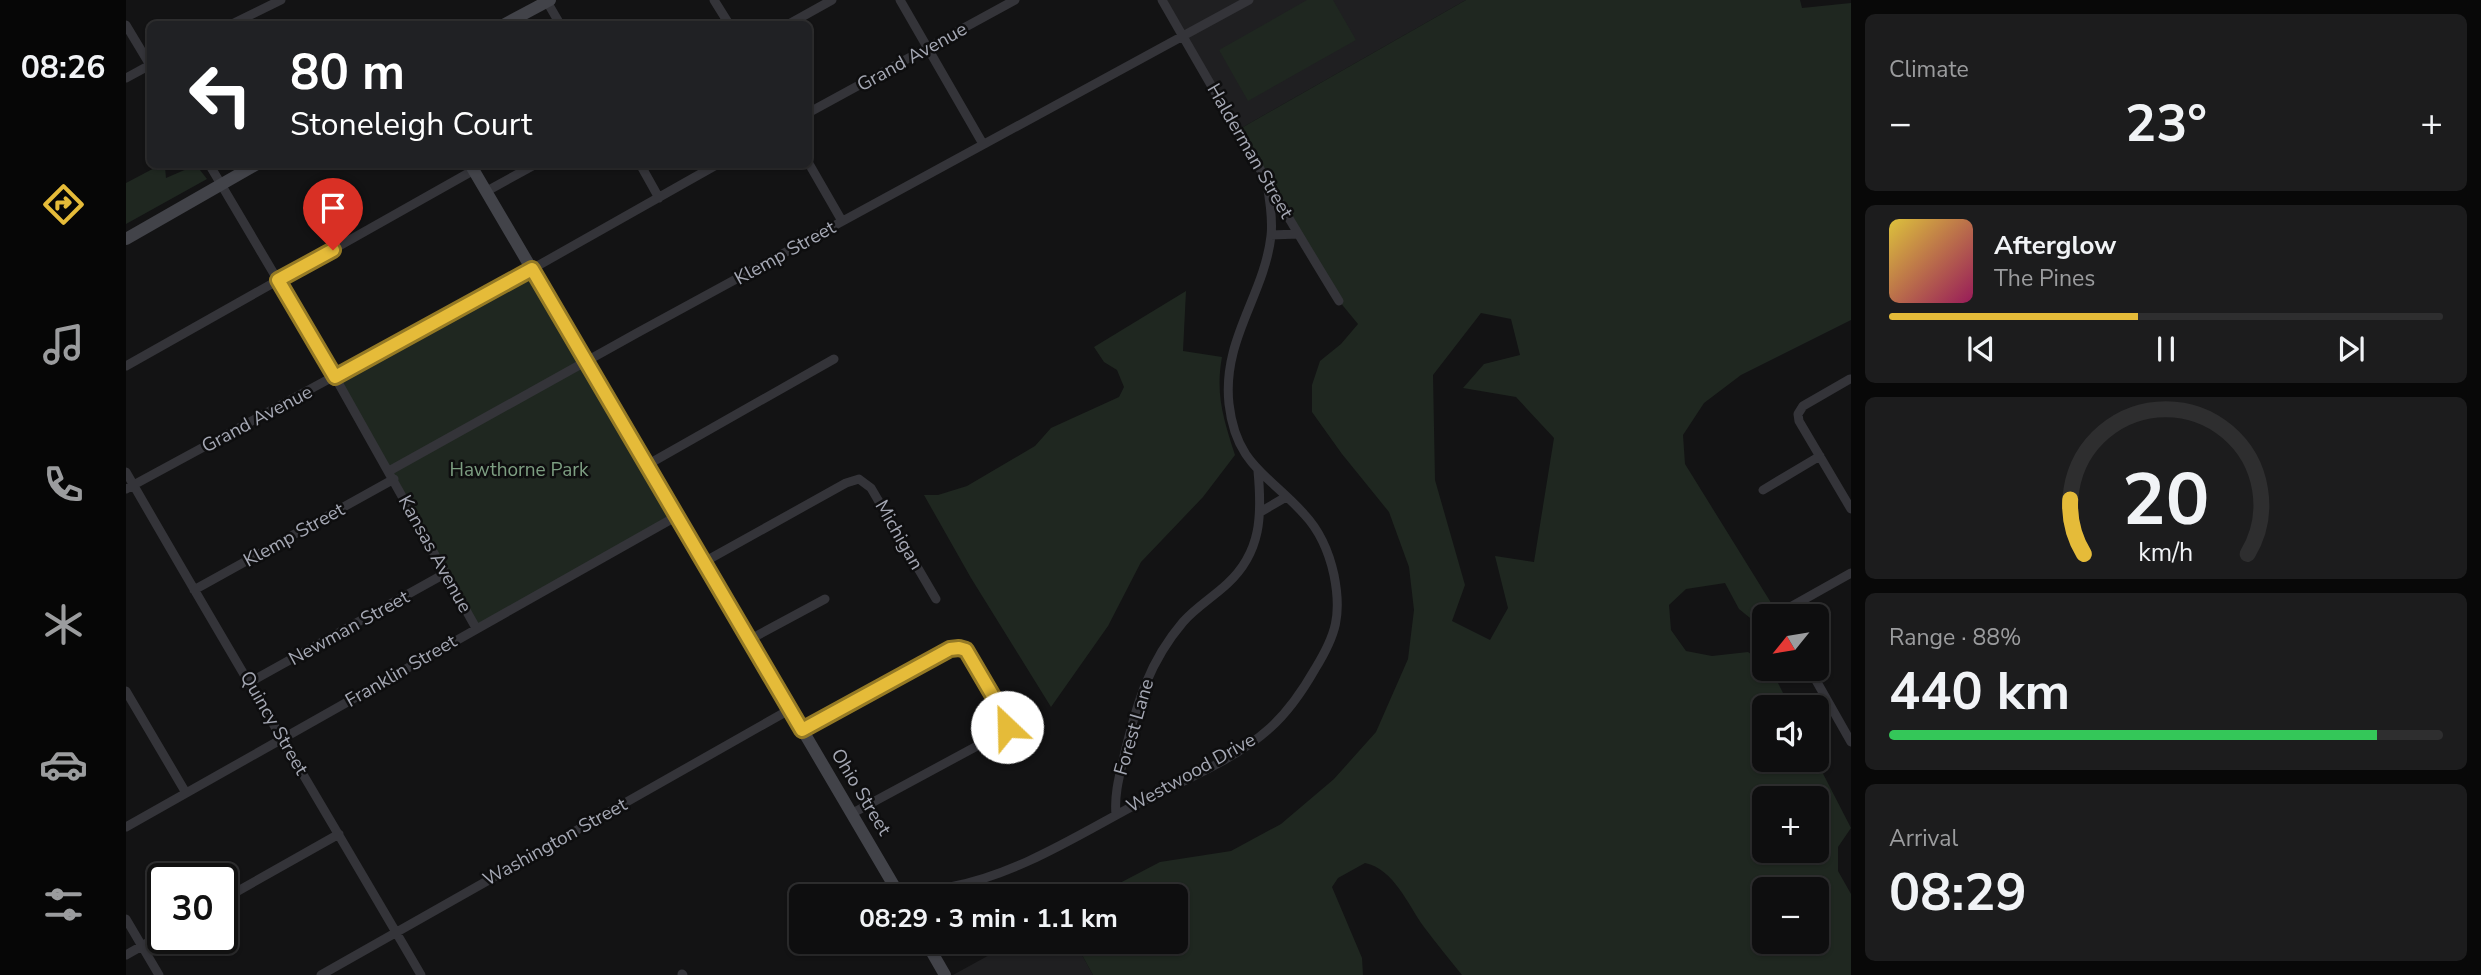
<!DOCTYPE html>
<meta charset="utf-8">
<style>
body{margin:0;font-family:"Nunito Sans",sans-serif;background:#1c1c1d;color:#f1f3f6;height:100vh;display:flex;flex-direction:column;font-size:26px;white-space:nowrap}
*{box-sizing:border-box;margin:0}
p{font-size:23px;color:#9b9c9e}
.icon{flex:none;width:38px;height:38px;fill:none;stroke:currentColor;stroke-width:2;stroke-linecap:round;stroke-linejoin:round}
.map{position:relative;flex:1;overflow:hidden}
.drawer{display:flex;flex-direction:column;gap:14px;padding:14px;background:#080808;width:630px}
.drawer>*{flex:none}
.banner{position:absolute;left:21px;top:21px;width:665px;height:147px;border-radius:10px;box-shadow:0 2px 5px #0004,0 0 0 2px #2e2e2f;background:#202124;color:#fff;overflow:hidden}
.needle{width:46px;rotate:240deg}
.controls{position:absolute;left:1626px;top:604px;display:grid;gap:14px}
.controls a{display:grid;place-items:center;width:77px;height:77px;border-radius:10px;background:#0e0e0f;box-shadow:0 2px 5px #0004,0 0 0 2px #2e2e2f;font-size:35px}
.speed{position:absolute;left:21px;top:863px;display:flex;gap:14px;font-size:35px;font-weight:700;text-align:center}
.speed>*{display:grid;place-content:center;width:91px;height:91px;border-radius:50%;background:#0e0e0f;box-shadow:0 2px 5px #0004,0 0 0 2px #2e2e2f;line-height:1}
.speed .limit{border:4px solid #111;border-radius:10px;background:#fff;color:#111}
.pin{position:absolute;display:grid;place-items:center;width:60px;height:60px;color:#fff;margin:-72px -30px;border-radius:50% 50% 50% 0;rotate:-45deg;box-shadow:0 0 7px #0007}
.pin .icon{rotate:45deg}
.me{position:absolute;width:77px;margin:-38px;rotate:336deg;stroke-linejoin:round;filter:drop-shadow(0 0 5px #0008)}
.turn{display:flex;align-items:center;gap:24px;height:147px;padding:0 28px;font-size:32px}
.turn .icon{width:91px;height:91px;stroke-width:2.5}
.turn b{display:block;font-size:49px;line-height:60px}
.big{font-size:52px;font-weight:700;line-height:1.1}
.drawer .tile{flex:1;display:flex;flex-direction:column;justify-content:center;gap:10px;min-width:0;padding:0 24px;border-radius:10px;background:#1c1c1d}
.drawer .dial{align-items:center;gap:0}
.dial svg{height:182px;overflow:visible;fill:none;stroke:#2e2e2f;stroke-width:7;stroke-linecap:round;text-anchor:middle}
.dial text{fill:#f1f3f6;stroke:none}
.song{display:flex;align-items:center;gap:21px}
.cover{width:84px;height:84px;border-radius:10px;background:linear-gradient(135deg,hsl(50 70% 55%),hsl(330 70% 35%))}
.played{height:7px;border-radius:4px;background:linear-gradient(90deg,#e5bb39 45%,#2e2e2f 45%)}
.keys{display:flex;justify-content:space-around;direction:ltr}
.heat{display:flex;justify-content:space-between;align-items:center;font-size:38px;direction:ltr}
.charge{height:10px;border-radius:5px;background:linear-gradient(90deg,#34c759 88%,#2e2e2f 0)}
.trip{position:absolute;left:663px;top:884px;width:399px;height:70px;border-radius:10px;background:#0e0e0f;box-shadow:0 2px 5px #0004,0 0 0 2px #2e2e2f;font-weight:700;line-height:70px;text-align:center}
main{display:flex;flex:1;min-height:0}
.tabs{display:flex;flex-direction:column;width:126px;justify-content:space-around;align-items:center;background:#060606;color:#9b9c9e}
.tabs .icon{width:49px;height:49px}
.tabs .on{color:#e5bb39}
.tabs b{font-size:32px;color:#f1f3f6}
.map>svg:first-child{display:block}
</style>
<main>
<nav class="tabs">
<b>08:26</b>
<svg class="icon on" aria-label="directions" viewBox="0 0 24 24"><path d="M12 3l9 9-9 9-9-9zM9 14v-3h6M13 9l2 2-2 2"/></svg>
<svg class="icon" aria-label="music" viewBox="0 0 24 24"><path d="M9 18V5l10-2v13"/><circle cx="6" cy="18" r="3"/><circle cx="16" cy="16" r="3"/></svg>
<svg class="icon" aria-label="phone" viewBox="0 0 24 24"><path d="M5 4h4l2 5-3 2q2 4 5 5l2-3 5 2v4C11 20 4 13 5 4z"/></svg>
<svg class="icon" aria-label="climate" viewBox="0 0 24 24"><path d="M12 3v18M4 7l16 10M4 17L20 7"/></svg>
<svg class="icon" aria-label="car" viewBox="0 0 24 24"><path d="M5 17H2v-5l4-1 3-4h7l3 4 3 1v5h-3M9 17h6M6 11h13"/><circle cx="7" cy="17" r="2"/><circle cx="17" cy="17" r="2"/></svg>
<svg class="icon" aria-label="filters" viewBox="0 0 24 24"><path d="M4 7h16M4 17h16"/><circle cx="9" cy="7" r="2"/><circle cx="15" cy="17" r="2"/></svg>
</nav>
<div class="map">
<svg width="1725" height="975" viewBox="0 0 1725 975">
<rect width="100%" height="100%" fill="#131314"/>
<path fill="#1f1f21" d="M1036 0H1340L1112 130Z
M887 942H949L967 975H827Z"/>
<path fill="#1f2720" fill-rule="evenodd" d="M1181 0H1207L1230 40 1122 101 1093 50Z
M1340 0H1674L1676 8 1725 3V320L1615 375 1578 403 1557 435 1559 464 1652 614 1638 616V619L1629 622 1613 609 1599 583 1560 589 1543 605 1545 630 1560 651 1586 656 1622 652 1638 663V668L1645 669 1664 707H1638V760H1690L1725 828 1712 847V871L1725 894V975H1336C1323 959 1310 943 1298 927 1282 905 1268 869 1239 863L1212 878 1206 887 1236 958 1237 975H967L949 942H1050V896H969L1034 862 1105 851 1155 824 1208 779 1250 732 1282 659 1288 610 1283 567 1263 512 1216 454 1186 412V385L1194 361 1215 344 1232 324 1213 301 1112 130ZM1355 313 1385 319 1394 355 1358 364 1337 388 1390 397 1428 438 1408 562 1369 556 1382 608 1364 640 1326 621 1339 585 1309 480 1307 375ZM1638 798H1690V850H1638ZM1638 889H1690V942H1638Z
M36 164 39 167 40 178 70 165 81 179 0 224V183Z
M406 269 551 516 350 628 209 377Z
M1060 291 1057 351 1096 357C1089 395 1098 420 1109 455L1077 497 1015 562 982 626 925 707 845 578 798 495H812L841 486 909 446 925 428 993 397 998 387 991 370 978 362 968 347Z"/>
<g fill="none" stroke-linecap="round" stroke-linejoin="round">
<path stroke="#343439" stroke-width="9" d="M420 0 434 24
M588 0 603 24
M774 0 857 144
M1036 0C1094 101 1152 202 1213 301
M106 24 155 0
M663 24 706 0
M0 25 24 65
M0 78 24 65
M682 113 889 0
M682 162 716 221
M83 164 209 377 350 628
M514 164 533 198
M361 191 410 164
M1145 235 1172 234
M0 366 348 170
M1724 379 1677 406 1672 414 1673 421 1725 509
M521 465 708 359
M263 471 511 333 1123 0
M0 472C97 641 197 807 295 975
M0 489 406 269 592 164
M1637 490 1694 456
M1136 511 1160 497
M578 562 720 483 733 479 745 488 810 599
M68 590 268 479
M1653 616 1652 614 1725 573
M623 640 699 599
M1683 668 1725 742
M124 682 320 573
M0 691 60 793
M675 730 824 649 833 648 840 650 881 720V727L877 732 725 814
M990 815C988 793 994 774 999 752 1011 703 1023 662 1057 622 1069 608 1087 597 1101 584 1136 552 1136 514 1132 471
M0 827 551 516
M771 891C788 890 807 891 824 887 889 875 949 837 1007 806 1050 784 1109 760 1144 728 1163 711 1177 690 1189 669 1210 635 1216 615 1208 575 1203 552 1194 531 1178 514 1142 474 1110 465 1103 404 1096 339 1138 296 1145 236 1147 219 1144 201 1141 184
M96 900 213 834
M0 919 33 975
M0 955 37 934
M556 974 557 975
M195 975 663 710"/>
<path stroke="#424349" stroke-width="12" d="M379 24 424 0
M344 164 774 896
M0 239 131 164
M800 942 819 975"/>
</g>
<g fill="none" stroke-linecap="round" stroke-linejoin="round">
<defs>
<path id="route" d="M207 250 152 280 209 377 406 269 676 730 824 649 833 648 840 650 881 720V727"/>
</defs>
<use href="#route" stroke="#957a25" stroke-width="18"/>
<use href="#route" stroke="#e5bb39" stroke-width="12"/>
</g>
<g text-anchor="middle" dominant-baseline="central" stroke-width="5" stroke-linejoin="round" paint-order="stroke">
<g font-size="19" fill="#a5a8b4" stroke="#0e0e0f">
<text transform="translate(786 57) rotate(-29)">Grand Avenue</text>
<text transform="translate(1124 151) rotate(60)">Halderman Street</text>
<text transform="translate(659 253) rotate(-29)">Klemp Street</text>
<text transform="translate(131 419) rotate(-28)">Grand Avenue</text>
<text transform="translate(168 535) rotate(-29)">Klemp Street</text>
<text transform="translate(773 535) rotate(60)">Michigan</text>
<text transform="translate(309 554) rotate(61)">Kansas Avenue</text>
<text transform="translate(223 628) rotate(-29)">Newman Street</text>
<text transform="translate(275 671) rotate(-30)">Franklin Street</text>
<text transform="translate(148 723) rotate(60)">Quincy Street</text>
<text transform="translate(1008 727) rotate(-74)">Forest Lane</text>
<text transform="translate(1065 773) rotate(-29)">Westwood Drive</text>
<text transform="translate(735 792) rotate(59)">Ohio Street</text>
<text transform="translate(429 842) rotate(-29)">Washington Street</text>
</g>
<g font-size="19" fill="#7d9e82" stroke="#0e0e0f">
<text x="393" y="470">Hawthorne Park</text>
</g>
</g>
</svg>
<div class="controls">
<a><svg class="needle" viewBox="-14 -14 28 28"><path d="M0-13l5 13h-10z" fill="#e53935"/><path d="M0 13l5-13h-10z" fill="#9b9c9e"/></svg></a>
<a><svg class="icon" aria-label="sound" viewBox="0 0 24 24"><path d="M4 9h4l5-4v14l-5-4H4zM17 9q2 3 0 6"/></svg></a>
<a>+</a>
<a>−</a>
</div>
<div class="speed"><div class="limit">30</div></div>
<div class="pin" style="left:207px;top:250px;background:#d93025"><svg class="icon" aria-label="arrive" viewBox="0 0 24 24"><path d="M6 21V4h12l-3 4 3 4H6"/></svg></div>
<svg class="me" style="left:881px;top:727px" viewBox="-20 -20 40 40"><circle r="19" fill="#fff"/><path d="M0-13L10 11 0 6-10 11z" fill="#e5bb39"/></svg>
<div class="trip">08:29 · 3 min · 1.1 km</div>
<div class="banner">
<div class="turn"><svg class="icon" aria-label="left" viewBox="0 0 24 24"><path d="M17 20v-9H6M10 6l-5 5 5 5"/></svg><div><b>80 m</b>Stoneleigh Court</div></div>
</div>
</div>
<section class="drawer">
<div class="tile"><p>Climate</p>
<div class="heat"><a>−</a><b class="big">23°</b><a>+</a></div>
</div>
<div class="tile">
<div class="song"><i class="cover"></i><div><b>Afterglow</b><p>The Pines</p></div></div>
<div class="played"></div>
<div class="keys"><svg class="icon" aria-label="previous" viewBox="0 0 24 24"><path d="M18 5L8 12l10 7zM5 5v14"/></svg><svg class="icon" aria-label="pause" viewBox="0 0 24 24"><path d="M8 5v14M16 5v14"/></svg><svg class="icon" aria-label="next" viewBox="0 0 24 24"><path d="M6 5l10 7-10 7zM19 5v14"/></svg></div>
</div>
<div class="tile dial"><svg viewBox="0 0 100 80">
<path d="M14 69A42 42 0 1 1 86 69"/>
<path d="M14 69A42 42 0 0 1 8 45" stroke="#e5bb39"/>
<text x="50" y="56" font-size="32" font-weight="700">20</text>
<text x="50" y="72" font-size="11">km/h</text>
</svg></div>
<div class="tile"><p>Range · 88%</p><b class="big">440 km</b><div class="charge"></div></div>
<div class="tile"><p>Arrival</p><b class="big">08:29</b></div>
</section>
</main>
